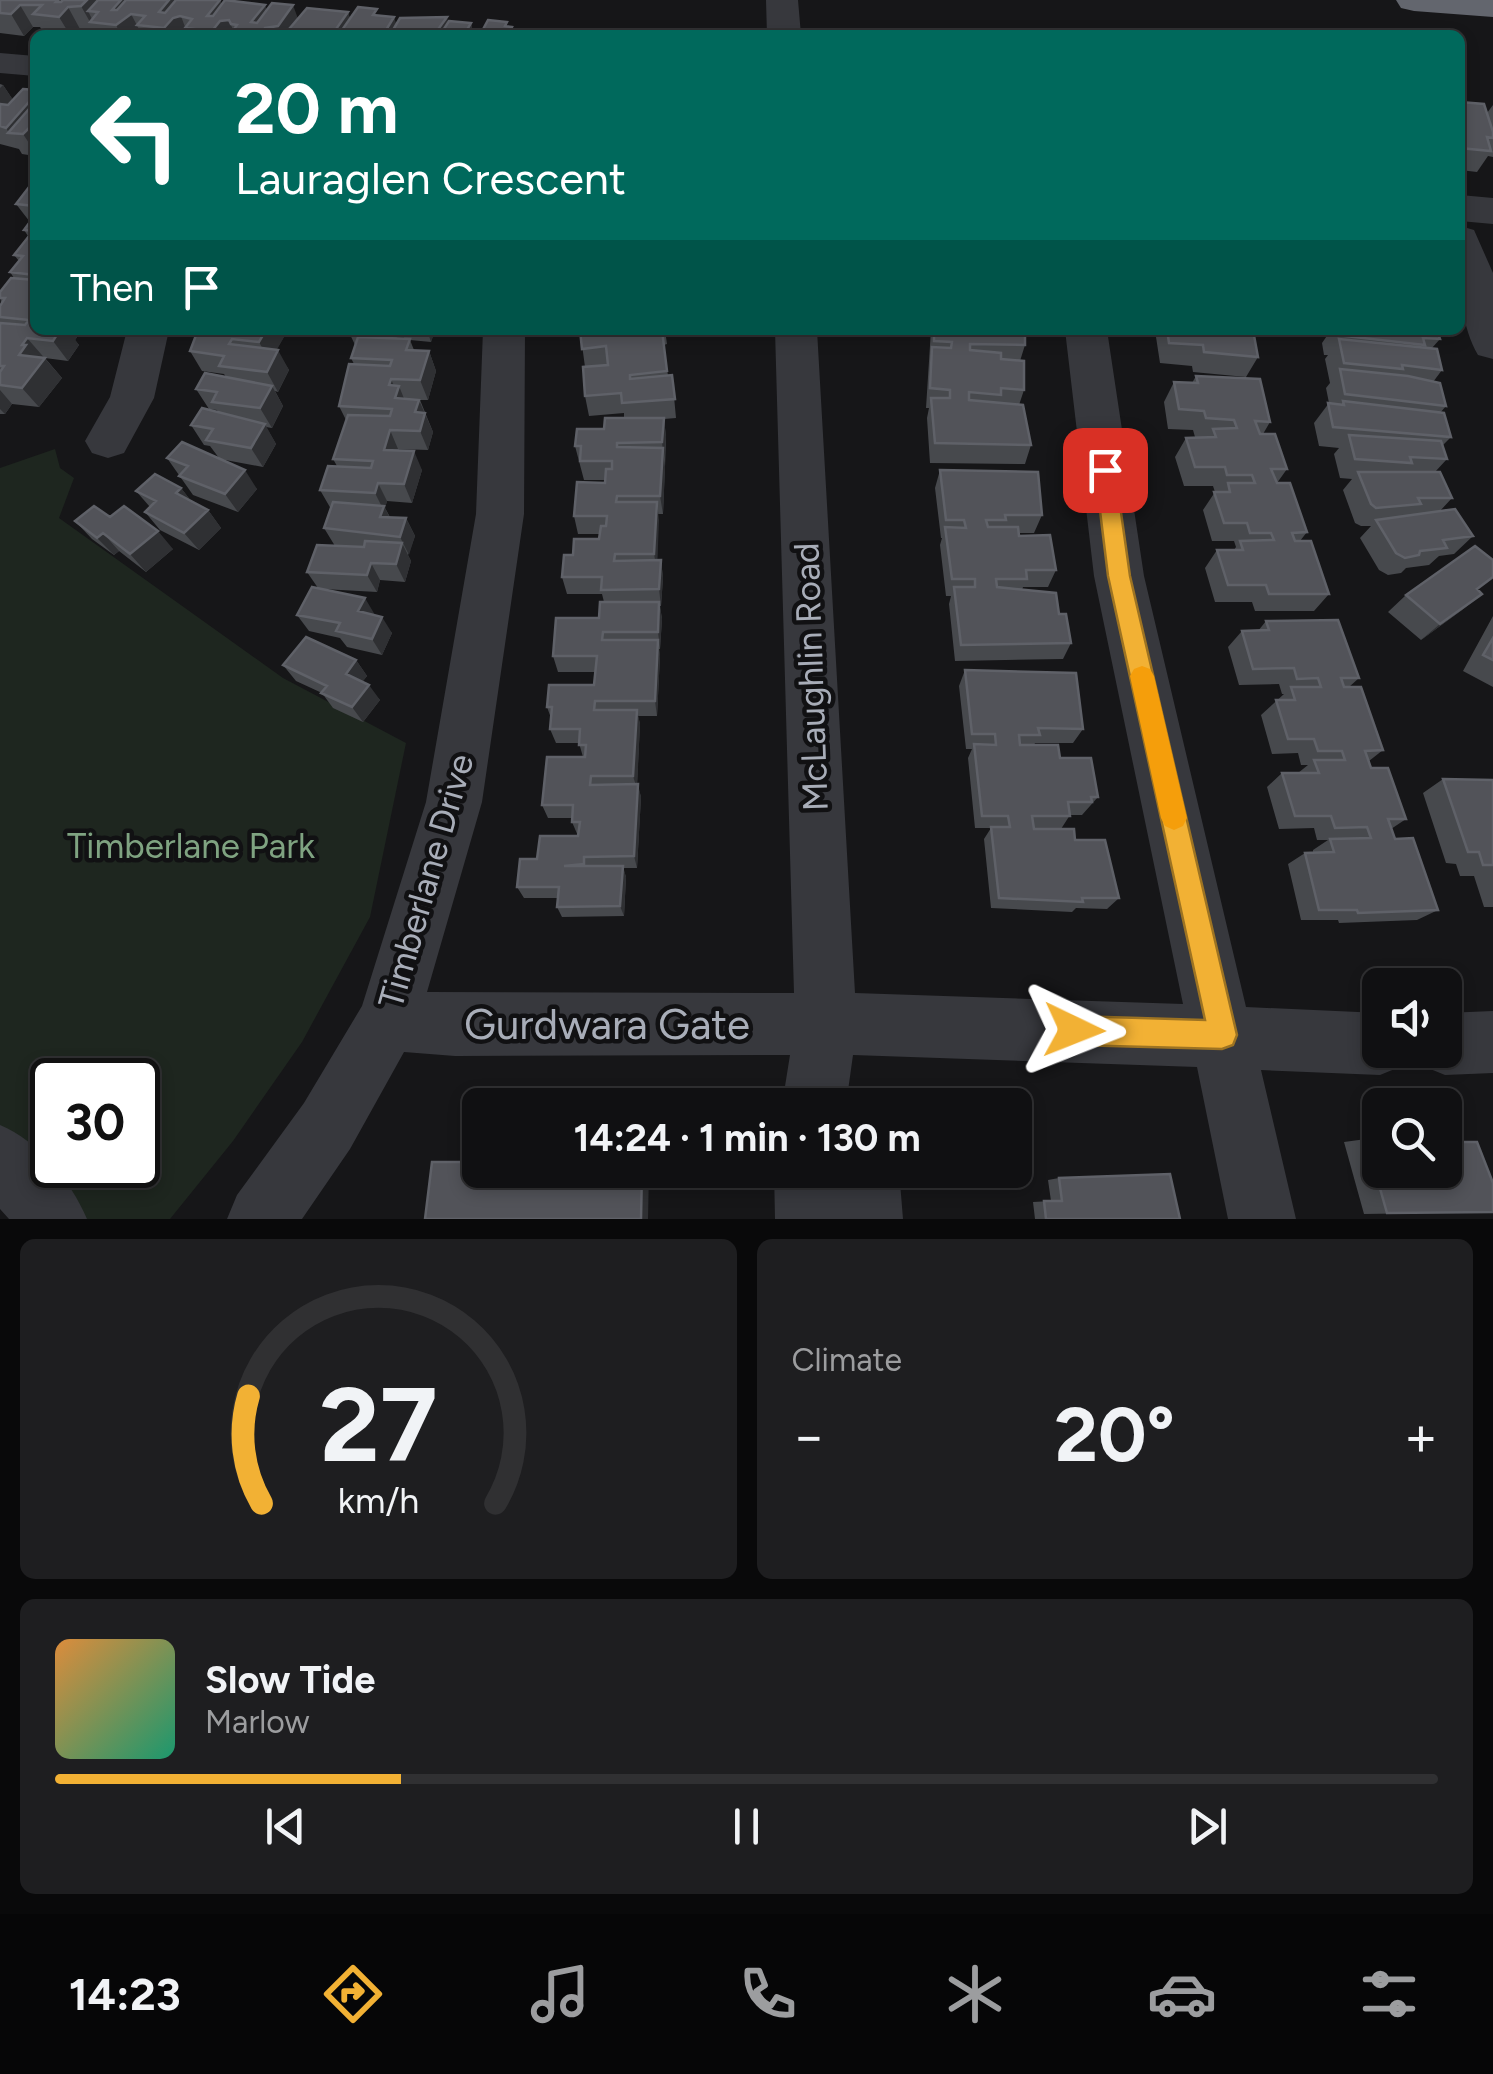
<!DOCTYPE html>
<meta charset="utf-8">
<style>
body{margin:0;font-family:Figtree,sans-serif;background:#1e1e20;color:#f1f3f6;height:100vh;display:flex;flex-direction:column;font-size:38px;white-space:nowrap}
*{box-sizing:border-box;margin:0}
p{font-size:32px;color:#9c9d9f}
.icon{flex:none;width:55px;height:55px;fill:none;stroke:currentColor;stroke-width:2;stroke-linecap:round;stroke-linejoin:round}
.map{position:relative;height:1219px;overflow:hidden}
.details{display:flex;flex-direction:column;gap:20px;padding:20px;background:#09090a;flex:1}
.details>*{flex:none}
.top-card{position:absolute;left:30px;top:30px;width:1435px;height:305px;border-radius:15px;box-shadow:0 5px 15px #0003,0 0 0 2px #303032;background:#00695c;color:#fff;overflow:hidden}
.tools{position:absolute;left:1362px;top:968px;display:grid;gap:20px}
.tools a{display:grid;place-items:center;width:100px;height:100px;border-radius:15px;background:#101012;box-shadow:0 5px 15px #0003,0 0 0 2px #303032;font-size:50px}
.speed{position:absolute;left:30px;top:1058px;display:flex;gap:20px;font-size:50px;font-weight:700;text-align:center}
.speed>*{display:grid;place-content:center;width:130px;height:130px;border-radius:50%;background:#101012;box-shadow:0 5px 15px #0003,0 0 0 2px #303032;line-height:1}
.speed .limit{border:5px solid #111;border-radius:15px;background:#fff;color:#111}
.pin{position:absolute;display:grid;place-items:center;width:85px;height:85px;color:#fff;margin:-42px;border-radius:20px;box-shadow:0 5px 15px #0006}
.me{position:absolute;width:110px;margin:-55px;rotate:92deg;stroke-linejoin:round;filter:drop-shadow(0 0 8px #0008)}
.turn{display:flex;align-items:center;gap:35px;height:210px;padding:0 40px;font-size:45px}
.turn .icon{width:130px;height:130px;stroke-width:2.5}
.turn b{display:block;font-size:70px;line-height:85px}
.then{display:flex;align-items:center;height:95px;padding:0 40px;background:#0003;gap:20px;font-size:38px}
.big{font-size:75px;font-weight:700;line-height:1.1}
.details .card{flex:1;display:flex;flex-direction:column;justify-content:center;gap:15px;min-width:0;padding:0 35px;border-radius:15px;background:#1e1e20}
.details .dial{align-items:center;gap:0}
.dial svg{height:260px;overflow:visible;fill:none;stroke:#303032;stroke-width:7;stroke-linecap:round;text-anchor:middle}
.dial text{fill:#f1f3f6;stroke:none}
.song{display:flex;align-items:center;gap:30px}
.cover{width:120px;height:120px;border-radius:15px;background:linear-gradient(135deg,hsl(30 70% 55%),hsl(160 70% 35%))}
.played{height:10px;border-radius:5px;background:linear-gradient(90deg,#f2b134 25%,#303032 25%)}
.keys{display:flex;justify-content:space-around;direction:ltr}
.heat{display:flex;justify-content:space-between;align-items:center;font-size:55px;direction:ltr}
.details .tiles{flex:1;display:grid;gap:20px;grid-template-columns:1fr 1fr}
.card:last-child{grid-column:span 2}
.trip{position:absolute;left:462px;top:1088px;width:570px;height:100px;border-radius:15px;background:#101012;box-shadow:0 5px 15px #0003,0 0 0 2px #303032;font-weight:700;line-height:100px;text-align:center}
.dock{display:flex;height:160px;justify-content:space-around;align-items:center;background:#060607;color:#9c9d9f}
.dock .icon{width:70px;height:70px}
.dock .current{color:#f2b134}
.dock b{font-size:45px;color:#f1f3f6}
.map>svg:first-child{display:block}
</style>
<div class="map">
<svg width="1493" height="1219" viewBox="0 0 1493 1219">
<rect width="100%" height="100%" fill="#161618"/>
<path fill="#1e261f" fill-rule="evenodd" d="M55 449 60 468 74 478 59 518 283 678 406 743 370 917 302 1042 233 1141 170 1219H17L0 1199V468ZM52 1080H138V1165H52Z"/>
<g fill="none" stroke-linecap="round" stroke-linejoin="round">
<path fill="#37383d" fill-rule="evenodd" d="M766 0H798L801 35H767Z
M0 53 35 56V76L0 73Z
M1460 195 1493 198V224L1460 221Z
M1460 226 1474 230 1493 273V359L1478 355C1456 317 1460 268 1460 226Z
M127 330H169L154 398 124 453 108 458 92 453 85 441 110 397Z
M483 330H525L524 514 482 802 427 992 794 993 775 330H817L855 993 1183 1004 1094 576 1065 330H1107L1144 576 1246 1007 1380 1013V1050H1409L1402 1066 1380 1075 1261 1070 1296 1219H1228L1197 1067 853 1055 846 1105H782L790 1055 455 1056 404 1052 350 1149 302 1219H227L237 1195 304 1103 362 1006 426 802 476 514Z
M1493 1011V1073L1445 1075 1423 1066 1416 1050H1445V1013Z
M0 1125C38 1141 71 1181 87 1219H9L0 1209Z
M774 1170H899L903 1219H775Z"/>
<path fill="#63666e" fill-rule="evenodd" d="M1396 0H1493V17L1414 11 1401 8Z"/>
</g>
<path fill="#47494d" d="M0 0H220L222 5 267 10 298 18 348 12 350 19 379 15 396 25 448 22 471 23 473 35H97L93 28 80 29 75 35H45L40 27H33L24 36 0 33Z
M0 84 3 85 13 100 35 90V156L22 154 19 149 0 144Z
M1460 102 1487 113 1493 105V157L1488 156 1477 172 1460 170Z
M35 188V330H78L80 333 75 340 79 345 68 361 45 358 62 378 39 407 12 404 5 414H0V306L1 304 0 292 14 278 10 272 19 261 14 255 28 236 24 230 30 222 16 204Z
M198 330H288L276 350 289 370 278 392 275 391 283 406 272 428 266 427 276 444 263 467 220 459 257 489 238 512 193 495 167 458H219L210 446 204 445 191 425 218 412 217 410 209 409 196 389 226 377 224 374 202 371 190 351Z
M348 330H435L431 342 410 340 414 350 429 351 436 371 428 400H420L433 432 428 450 398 449 422 470 412 503 387 501 385 508 390 517 406 518 415 536 408 555 411 561 405 582 380 580 377 592 323 589 375 615 392 633 382 655 347 647 340 638 309 631 297 615 318 588 307 572 335 546 324 528 331 509 320 490 337 466 333 459 346 420 339 406 354 364 351 358 355 345Z
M580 330H665L667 344 664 345 668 376 672 375 676 418 664 419 666 437 665 467 663 514H658L657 561 661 560 663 578 661 606H660L662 619 660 649H659L660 656 657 716H638L640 724 637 784 641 797 637 868H623L626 877 624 916 562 917 557 907 558 898H524L517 887 537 859 578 836 572 822V818H548L542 805 583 757 579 743H556L550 729 551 718 547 707 594 685 595 672H558L553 656 599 618 604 602 602 594H567L562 577 573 555 599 539 600 534H578L574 516 605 483V480H584L575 446 624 418V413L589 416 585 396V367Z
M931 330H1025V345L1020 361 1024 390 1019 405 1031 445 1025 464 930 463 927 418 929 408H926Z
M1160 330H1253L1258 357 1246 377 1193 372 1192 366 1160 363 1156 337Z
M1331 330H1437L1440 339 1432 348 1442 370 1433 382 1446 406 1440 413 1451 437 1442 446 1447 459 1435 472 1452 498 1440 511 1473 536 1454 554 1439 556 1429 565 1406 568 1401 573 1388 575 1379 570 1360 538 1371 526H1361L1355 523 1343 490 1352 479 1340 478 1334 454 1339 448 1319 446 1314 423 1329 403 1326 388 1330 383 1325 359 1328 355H1324L1322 343Z
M1196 376 1270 422 1263 434 1287 469 1277 483 1307 532 1300 541 1329 594 1314 611H1255L1252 602H1215L1205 568 1217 550H1234L1236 547 1234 541H1212L1203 510 1215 492 1213 486H1184L1175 457 1186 438 1195 437 1193 430 1168 429 1164 402 1174 382 1192 383Z
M940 470 1042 515 1034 533H1018L1019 536 1056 570 1048 587H1023L1022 590 1059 614 1071 643 1063 659 955 661 949 604 951 596H946L940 545 942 538H941L935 488Z
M181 488 191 501 208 510 221 528 199 550 160 530 145 512 150 507 136 491Z
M75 521 173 549 146 572 119 551 114 555 92 539Z
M1478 590 1482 594 1462 610 1421 640 1388 612 1406 595Z
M1493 616V687L1463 671Z
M1266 621 1359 678 1349 687 1383 750 1369 761 1371 768 1406 819 1391 829 1395 839 1438 910 1417 920 1339 923 1338 920H1301L1288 864 1305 853H1313V850L1328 840H1317L1314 828 1279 829 1267 787 1282 773H1298L1308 765H1301L1298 753 1272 754 1261 715 1284 694H1282L1279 684 1239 685 1228 647 1242 631H1258Z
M356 660 367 676 362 682 380 700 363 722 333 708 322 693 296 681 283 665Z
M965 670 1083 729 1073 743H1035L1034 745 1060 758 1098 797 1082 815H1070L1061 829 1075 840 1119 898 1107 909 1076 908 1072 912 991 908 984 839 991 828H975L968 758 972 749H966L959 686Z
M1443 779 1493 780V907H1484L1474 876H1460L1456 864 1446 863 1423 793Z
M1366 1139 1451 1142 1493 1212 1364 1214 1344 1142Z
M1059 1178 1180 1219H1035L1033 1202 1051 1201 1048 1180Z"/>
<path fill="#2f3033" d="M58 0H109L98 12 88 11 94 23 90 22 81 6 68 7 80 29 75 35H70L59 17 56 2Z
M121 0H134L131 14 142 35H121L116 25 112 10Z
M169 0H175L188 35H168L159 12Z
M220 0 229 20 235 35H214L207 16Z
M20 5 33 27 24 36 11 14Z
M265 5 273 26 293 5 301 27 295 35H257L251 22Z
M348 12 355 34 334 32Z
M394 17 400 35H383Z
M447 17 451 35H434Z
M471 23 473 35H464Z
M3 85 17 106 0 126V88Z
M35 95V125H32L35 129V152L23 134 9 133 6 128Z
M60 330H78L80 333 75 340 79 345 68 361 53 341Z
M266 330H288L270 362 259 342Z
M394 330H401L405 340 402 350Z
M427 330H435L431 342Z
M27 338 62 378 39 407 22 388 19 355 22 345Z
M278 350 289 370 278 392 267 372Z
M429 351 436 371 428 400 420 380Z
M391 379 397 393 399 386 407 406 404 418 389 385Z
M272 386 283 406 272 428 260 408Z
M0 390 12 404 5 414 0 409Z
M419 400 433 432 428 450 420 431 415 412Z
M664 418 666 437 664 462 662 442Z
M265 424 276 444 263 467 251 448Z
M390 430 398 449 393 469 384 450Z
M663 448 665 467 663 514 660 496Z
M414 451 422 470 412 503 404 484Z
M245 470 257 489 238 512 225 494Z
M378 483 387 501 385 508 393 524 380 517 383 509 375 493Z
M181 488 195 506 176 493Z
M657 502 659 520 657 571 654 554Z
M208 510 221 528 199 550 184 533Z
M406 518 415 536 409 555 400 537Z
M158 531 173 549 146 572 130 554Z
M103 533 119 551 114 555 97 538Z
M402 543 411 561 405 582 396 564Z
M661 560 663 578 661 606 659 589Z
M371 563 380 580 377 592 367 575Z
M1482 594 1462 610 1421 640 1440 624Z
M365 598 375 615 358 611Z
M659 602 662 619 660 649 658 632Z
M382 617 392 633 382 655 372 639Z
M658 640 660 656 657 716 655 701Z
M356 660 367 676 357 689 346 674Z
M369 685 380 700 363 722 352 707Z
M637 710 640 724 637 789 633 776Z
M638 784 641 797 637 868 634 856Z
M623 866 626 877 624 916 620 906Z
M642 1170H649L648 1219H641Z"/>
<path fill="#525359" stroke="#5f6168" stroke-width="2.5" d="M0 0H58L56 2H61L63 0H87L81 6 68 7 59 17 33 14 42 5H20L11 14 0 13Z
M98 0H121L112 10H117L126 0H169L159 12 165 13 176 0H220L207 16H213L225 0 265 5 251 22 257 23 272 3 293 5 278 26 265 28 260 35H230L237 25 231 24 229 20 220 21 212 31 185 28 192 19 180 16 173 18 164 28 137 25 145 16 131 14 116 25 90 22 98 12 88 11Z
M358 7 377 9 373 15 394 17 383 35H388H315L302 33 300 35H284L307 8 348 12 334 32 340 33Z
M447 17 434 35H390L400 18Z
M488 20 507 22 505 26 512 27 508 35H480Z
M449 21 471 23 464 35H440Z
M550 31 554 35H533L536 33Z
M23 89 35 90V95L6 128 0 126V104L8 105Z
M35 102V125H32L23 134 8 133Z
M1460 102 1484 104 1493 132V138L1487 137 1491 151 1460 148Z
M29 187 35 188V206L16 204Z
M35 215V231L24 230Z
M29 236 35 237V275L10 272 23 256 14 255Z
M11 278 35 280V330H60L53 341 27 338 22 345H26L19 355 45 358 22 388 0 385V372L4 366H0V323L25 325 29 320 0 317V306L5 298H0V292Z
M198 330H266L259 342 232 339 229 344 278 350 267 372 219 366 224 356 190 351Z
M580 330H620V333L662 330 667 371 630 375V379L672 375 675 399 622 403 621 393 585 396 583 367 608 365 606 346 582 349Z
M934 330H1025V345L970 344V350L1001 353V359L1024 361V390L1001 388V395L969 392V400L1023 405 1031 445 935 443 931 398H950V390L930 388 932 347 951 348 952 342 934 341Z
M1167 330H1253L1258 357 1204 352 1203 345 1169 343Z
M1337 330H1437L1440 339 1423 338 1425 345 1354 337 1338 335Z
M358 337 410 339 406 350 429 351 420 380 391 379 389 385 399 386 395 398 419 400 415 412 425 413 420 431 390 430 384 450 414 451 404 484 378 483 375 493 320 490 328 466 371 468 373 461 333 459 348 415 390 416 392 409 339 406 349 364 390 366 392 360 351 358Z
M1339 339 1437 349 1442 370 1402 365 1403 369 1344 363Z
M1340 369 1408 376 1440 383 1446 406 1345 394Z
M205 373 272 386 260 408 212 402 217 392 196 389Z
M1196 376 1260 379 1270 422 1255 421 1260 434H1275L1287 469H1271L1277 483H1290L1307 532 1292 533 1295 541H1311L1329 594H1269L1266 585H1228L1217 550H1243L1240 541 1274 540 1271 533H1250L1247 523H1224L1214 492H1230L1228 483H1255L1252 475H1227L1225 467H1195L1186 438 1216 437 1213 429 1237 428 1234 420 1206 418 1204 411 1179 409 1174 382 1198 383Z
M1343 401 1444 413 1451 437 1333 427 1328 403 1344 405Z
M202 408 265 424 251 448 206 440 213 429 191 425Z
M605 418H664L662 442 617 443V447L663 448 660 496H617L616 502H657L654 554H615L614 561 661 560 659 589 601 590 602 577H562L564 555H573L574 539H599L601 526H606L607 516H574L577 482 605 483 606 469H612V461H580L581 446H575L577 429H604Z
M1349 435 1441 441 1447 459 1410 457 1412 463 1355 459Z
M182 442 245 470 225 494 179 476 188 466 167 458Z
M940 470 1038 472 1042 515H1005L1006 520H986L988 527H1018L1019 536 1050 535 1056 570H1026L1027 579H996L997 587 1056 593 1059 614H1066L1071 643 961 645 954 587H975V579H952L945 527 966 528 964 520H946Z
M1358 472H1440L1452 498H1418L1421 504 1376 508 1371 504Z
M155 474 181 488 176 493 208 510 184 533 145 512 156 501 136 491Z
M333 502 384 506 380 517 406 518 400 537 324 528Z
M94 506 110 517 124 506 158 531 130 554 103 533 97 538 75 521Z
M1455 509 1473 536 1443 540 1447 548 1420 551 1419 555 1405 558 1396 553 1376 520Z
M365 541 402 543 396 564 371 563 367 575 307 572 317 545 364 547Z
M1475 546 1493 560V577L1477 589 1482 594 1440 624 1406 595Z
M312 587 365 598 358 611 382 617 372 639 336 631 340 623 297 615Z
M600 602H659L658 632H603L602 640H658L655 701H595L594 710H637L633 776H591L590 785 638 784 634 856 584 857V864L564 866H623L620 906 557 907 559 887H517L520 859H537L540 836H578L580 822H572L573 805H542L547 757H585L586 745H579L580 729H550L552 707H547L549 685H594L597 656H553L556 618H599Z
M1338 620 1359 678H1341L1344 687H1361L1383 750 1365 751 1371 768H1388L1406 819H1388L1395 839 1413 838 1438 910 1358 913 1357 910H1319L1305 853 1334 852 1330 839 1371 838 1367 827 1335 828 1331 816H1295L1282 773H1319L1314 760H1345L1342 751H1318L1314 739H1288L1276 700H1295L1291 687H1321L1318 678 1297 679 1294 668 1253 669 1242 631 1269 630 1266 621Z
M306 637 356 660 346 674 369 685 352 707 321 693 327 686 283 665Z
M1493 638V660L1483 655Z
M965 670 1076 673 1083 729 1038 728 1040 735H1019L1020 745H1058L1060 758H1091L1098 797H1091L1092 802H1068L1070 816H1032L1034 829H1074L1075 840H1105L1119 898H1082L1083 902 999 898 991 827H1010L1008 816H982L974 744 996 745 995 734H972Z
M1443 779 1493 780V865H1483L1479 852H1468Z
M1445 1138H1450L1451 1142H1477L1493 1183V1212L1387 1213 1366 1139H1380V1170H1445Z
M432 1162H480V1170H642L641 1219H425Z
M1170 1174 1180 1219H1046L1044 1201H1062L1059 1178Z"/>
<path fill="#f2b134" stroke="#9d7322" stroke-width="2.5" d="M1105 462 1115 470 1130 576 1237 1035 1233 1045 1222 1049 1074 1045 1064 1041 1060 1030 1064 1020 1074 1016 1205 1020 1108 576 1095 470Z"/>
<path fill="#f59e0b" d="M1142 666 1150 669 1154 676 1187 818 1183 826 1174 830 1165 826 1161 818 1130 676 1134 669Z"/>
<g text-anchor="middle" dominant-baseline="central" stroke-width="9" stroke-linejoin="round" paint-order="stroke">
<g font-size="35" fill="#a8adb8" stroke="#111113">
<text transform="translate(811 677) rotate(-92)">McLaughlin Road</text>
<text transform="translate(426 881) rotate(-74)">Timberlane Drive</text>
</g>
<g font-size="35" fill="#7fa381" stroke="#111113">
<text x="191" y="846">Timberlane Park</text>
</g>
<g font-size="42" fill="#a8adb8" stroke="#111113">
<text x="607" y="1024">Gurdwara Gate</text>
</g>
</g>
</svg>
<div class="tools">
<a><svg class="icon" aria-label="sound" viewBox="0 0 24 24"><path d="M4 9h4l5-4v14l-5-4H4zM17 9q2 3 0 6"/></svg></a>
<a><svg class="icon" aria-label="search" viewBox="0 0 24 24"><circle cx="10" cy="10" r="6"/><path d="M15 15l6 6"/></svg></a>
</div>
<div class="speed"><div class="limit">30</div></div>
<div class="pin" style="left:1105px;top:470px;background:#d93025"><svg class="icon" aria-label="arrive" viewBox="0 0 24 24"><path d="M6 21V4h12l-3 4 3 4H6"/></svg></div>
<svg class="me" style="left:1074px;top:1030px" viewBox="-20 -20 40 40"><path d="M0-17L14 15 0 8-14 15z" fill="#f2b134" stroke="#fff" stroke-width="4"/></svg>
<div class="trip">14:24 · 1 min · 130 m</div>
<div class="top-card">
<div class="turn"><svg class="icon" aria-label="left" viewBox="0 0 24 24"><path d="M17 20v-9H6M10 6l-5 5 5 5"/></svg><div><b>20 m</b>Lauraglen Crescent</div></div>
<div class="then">Then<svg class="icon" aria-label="arrive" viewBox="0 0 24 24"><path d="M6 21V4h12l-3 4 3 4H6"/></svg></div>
</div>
</div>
<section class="details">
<div class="tiles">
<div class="card dial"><svg viewBox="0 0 100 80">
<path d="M14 69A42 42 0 1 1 86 69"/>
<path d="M14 69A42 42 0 0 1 10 36" stroke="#f2b134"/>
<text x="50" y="56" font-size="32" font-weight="700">27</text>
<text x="50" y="72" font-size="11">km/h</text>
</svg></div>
<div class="card"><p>Climate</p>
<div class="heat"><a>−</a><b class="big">20°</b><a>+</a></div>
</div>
<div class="card">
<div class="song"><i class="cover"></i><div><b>Slow Tide</b><p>Marlow</p></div></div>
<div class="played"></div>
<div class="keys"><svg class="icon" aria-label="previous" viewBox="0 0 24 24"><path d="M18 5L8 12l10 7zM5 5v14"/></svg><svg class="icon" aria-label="pause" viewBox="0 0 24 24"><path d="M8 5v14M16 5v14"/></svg><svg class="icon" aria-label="next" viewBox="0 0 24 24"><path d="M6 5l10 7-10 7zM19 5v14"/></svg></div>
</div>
</div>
</section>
<nav class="dock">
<b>14:23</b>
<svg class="icon current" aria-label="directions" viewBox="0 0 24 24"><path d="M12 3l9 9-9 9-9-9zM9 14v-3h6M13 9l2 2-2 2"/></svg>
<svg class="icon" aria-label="music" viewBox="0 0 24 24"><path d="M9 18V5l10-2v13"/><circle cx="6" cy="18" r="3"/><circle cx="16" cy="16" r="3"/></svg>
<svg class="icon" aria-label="phone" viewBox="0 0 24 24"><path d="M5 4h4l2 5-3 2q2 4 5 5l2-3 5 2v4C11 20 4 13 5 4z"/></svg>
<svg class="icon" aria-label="climate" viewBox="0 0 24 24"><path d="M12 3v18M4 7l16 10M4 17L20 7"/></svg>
<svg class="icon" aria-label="car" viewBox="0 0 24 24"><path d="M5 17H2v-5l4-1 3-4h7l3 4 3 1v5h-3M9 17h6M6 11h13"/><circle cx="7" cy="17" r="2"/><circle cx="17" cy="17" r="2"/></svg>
<svg class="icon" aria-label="filters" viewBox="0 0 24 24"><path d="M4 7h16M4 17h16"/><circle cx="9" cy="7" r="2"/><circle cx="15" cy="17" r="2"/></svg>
</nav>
